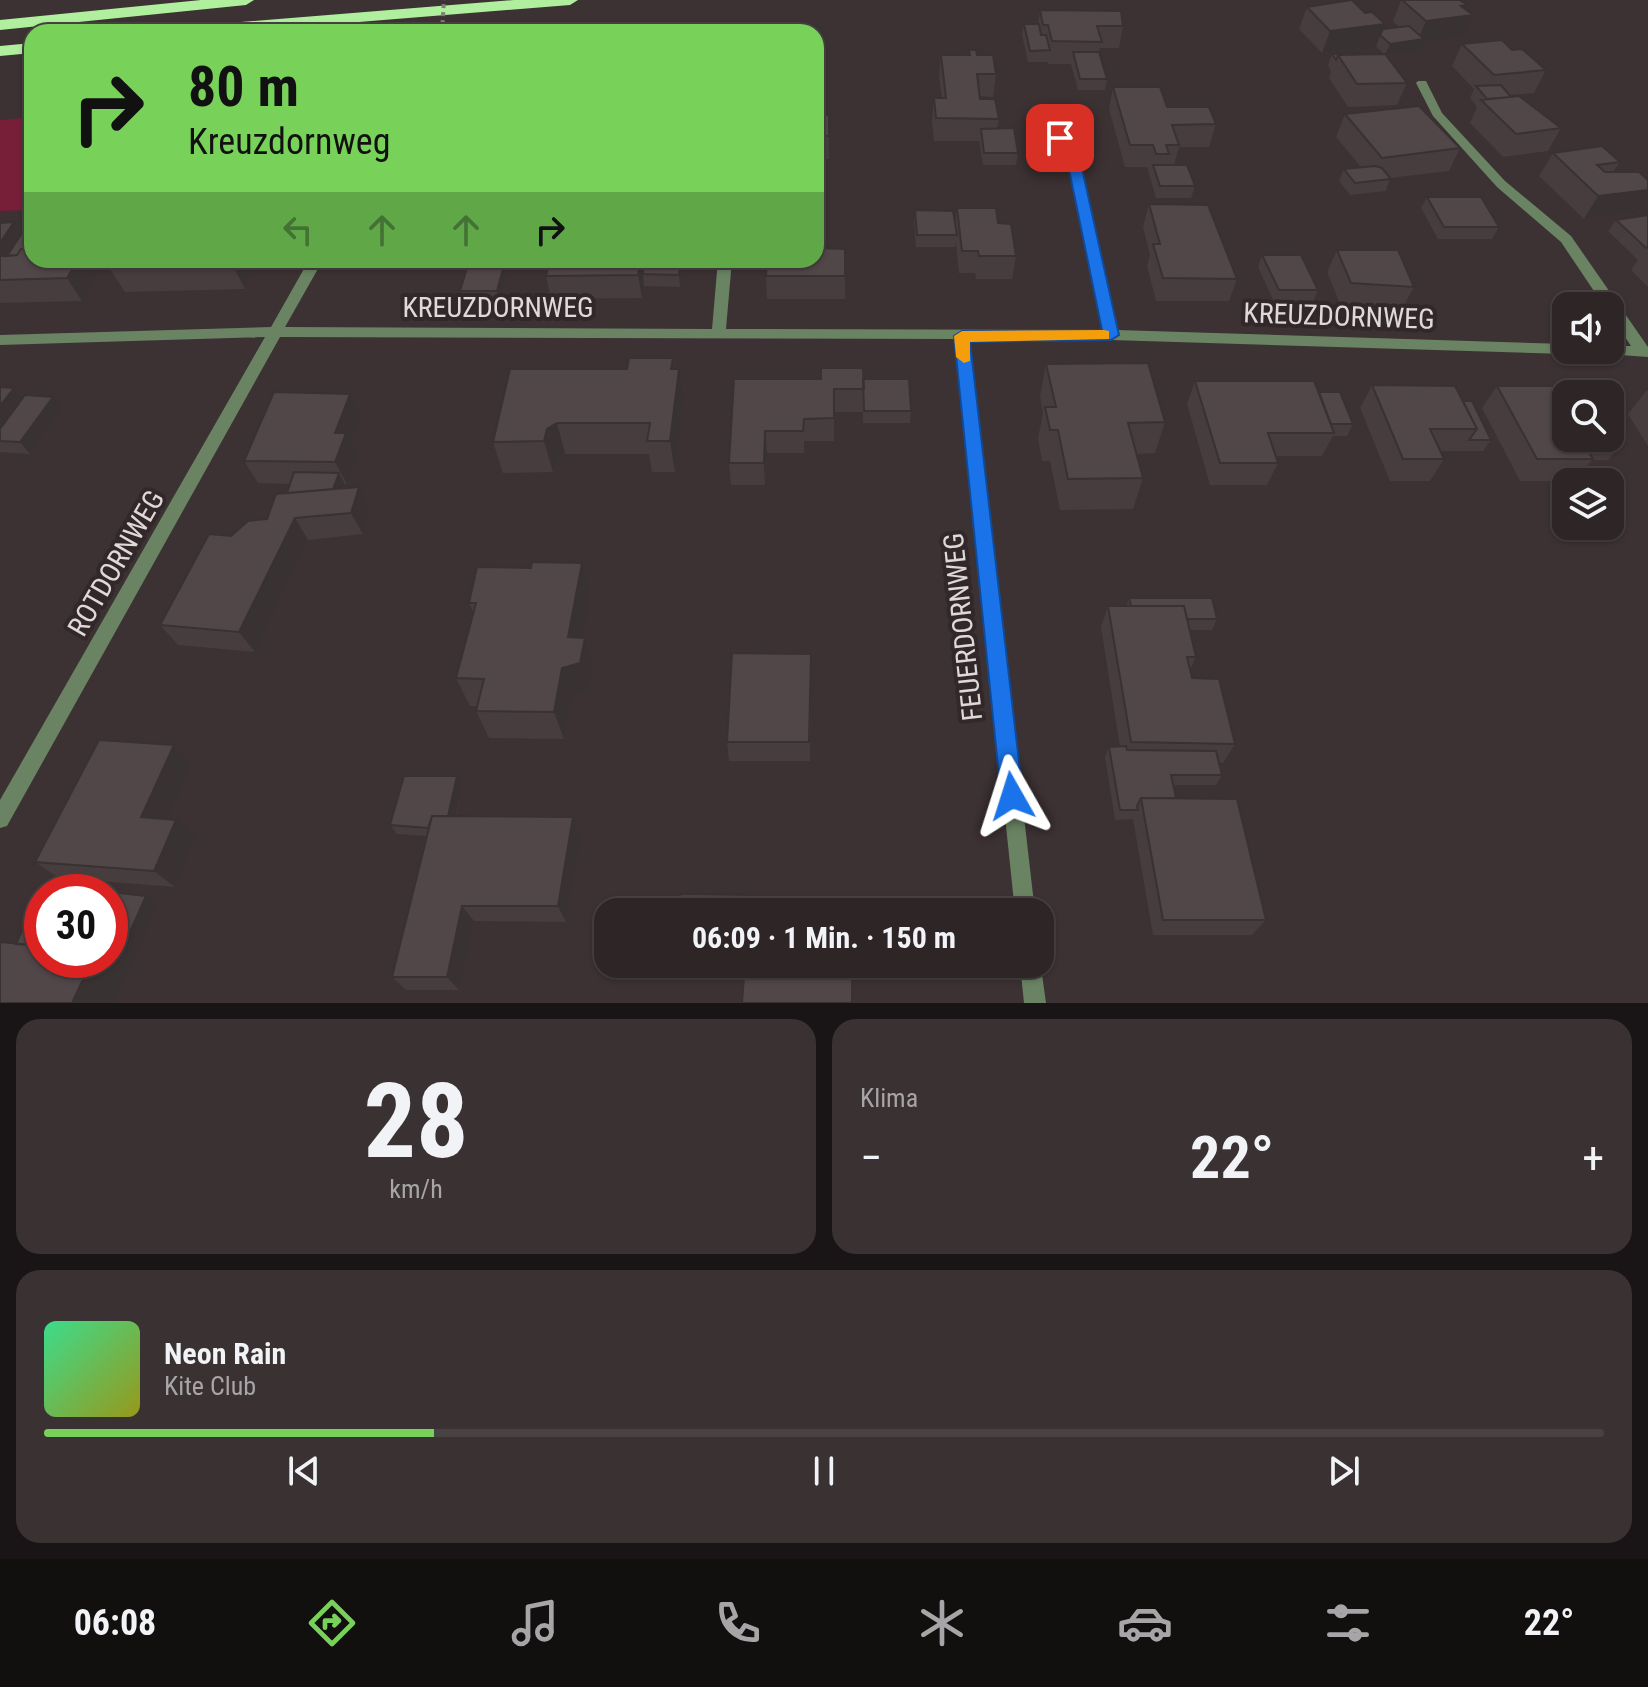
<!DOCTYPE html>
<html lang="de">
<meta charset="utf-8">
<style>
body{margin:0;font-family:"Roboto Condensed",sans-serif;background:#393132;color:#f1f3f6;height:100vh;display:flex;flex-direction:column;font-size:30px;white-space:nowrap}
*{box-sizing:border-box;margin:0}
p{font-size:26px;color:#a7a5a7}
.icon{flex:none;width:44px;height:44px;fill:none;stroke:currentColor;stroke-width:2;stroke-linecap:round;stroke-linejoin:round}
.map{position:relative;height:1003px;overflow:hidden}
.panel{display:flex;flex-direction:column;gap:16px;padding:16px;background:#191415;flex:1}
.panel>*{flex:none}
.top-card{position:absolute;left:24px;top:24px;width:800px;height:244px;border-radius:24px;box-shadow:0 2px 6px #0004,0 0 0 2px #484243;background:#78d259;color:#111;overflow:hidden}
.fabs{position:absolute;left:1552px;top:292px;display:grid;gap:16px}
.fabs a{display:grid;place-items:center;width:72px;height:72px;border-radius:16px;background:#2d2526;box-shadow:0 2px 6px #0004,0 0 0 2px #484243;font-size:40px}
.speed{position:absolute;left:24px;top:874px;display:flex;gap:16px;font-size:40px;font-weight:700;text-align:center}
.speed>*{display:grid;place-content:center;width:104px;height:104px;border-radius:50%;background:#2d2526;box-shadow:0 2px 6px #0004,0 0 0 2px #484243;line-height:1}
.speed .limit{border:12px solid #d22;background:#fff;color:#111}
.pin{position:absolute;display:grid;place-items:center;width:68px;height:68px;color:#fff;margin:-34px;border-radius:16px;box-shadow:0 4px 12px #0006}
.me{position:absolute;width:88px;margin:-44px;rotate:354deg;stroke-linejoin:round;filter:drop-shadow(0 0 6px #0008)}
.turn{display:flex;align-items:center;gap:28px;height:168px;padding:0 32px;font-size:36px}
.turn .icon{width:104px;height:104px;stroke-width:2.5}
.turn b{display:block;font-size:56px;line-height:68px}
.lanes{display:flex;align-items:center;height:76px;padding:0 32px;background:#0003;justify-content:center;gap:40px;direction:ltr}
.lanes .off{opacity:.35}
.big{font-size:60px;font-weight:700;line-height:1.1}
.panel .tile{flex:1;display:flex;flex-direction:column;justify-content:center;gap:12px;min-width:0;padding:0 28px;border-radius:24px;background:#393132}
.panel .dial{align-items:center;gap:0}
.dial b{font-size:104px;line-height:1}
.song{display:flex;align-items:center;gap:24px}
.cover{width:96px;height:96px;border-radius:12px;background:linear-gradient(135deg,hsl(150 70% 55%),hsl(60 70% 35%))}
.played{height:8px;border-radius:4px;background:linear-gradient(90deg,#78d259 25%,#484243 25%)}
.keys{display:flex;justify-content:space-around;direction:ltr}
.heat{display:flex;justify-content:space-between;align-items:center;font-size:44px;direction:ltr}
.panel .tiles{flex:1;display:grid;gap:16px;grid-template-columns:1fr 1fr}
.tile:last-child{grid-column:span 2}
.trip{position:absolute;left:594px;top:898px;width:460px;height:80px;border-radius:24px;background:#2d2526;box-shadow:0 2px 6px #0004,0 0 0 2px #484243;font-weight:700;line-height:80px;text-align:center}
.tab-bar{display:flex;height:128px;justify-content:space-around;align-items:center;background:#120f0f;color:#a7a5a7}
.tab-bar .icon{width:56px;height:56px}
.tab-bar .selected{color:#78d259}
.tab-bar b{font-size:36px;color:#f1f3f6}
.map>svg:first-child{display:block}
</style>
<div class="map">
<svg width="1648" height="1003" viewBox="0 0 1648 1003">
<rect width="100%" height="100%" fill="#3c3133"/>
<path fill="#771e39" d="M32 117V210L0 211V120Z"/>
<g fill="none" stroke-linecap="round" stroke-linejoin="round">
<path fill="#6a8362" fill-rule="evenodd" d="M1418 81H1426L1442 113 1505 181 1571 236 1648 347V357L1592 353 1590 350H1610V346H1631L1610 315V306H1604L1561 242 1497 187 1433 116 1416 83Z
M1048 118 1052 119 1079 155 1117 330 1566 344V350H1573L1566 354 1111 340 969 339 1035 912H1015L955 339 280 337 7 826 0 828V800L265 337 0 345V335L271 327 309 260H323L285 327 712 329 718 260H732L726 329 1103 330 1067 155 1042 121Z
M1040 960 1046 1003H1024L1020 964H1040Z"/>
<path fill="#b0ef9d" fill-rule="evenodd" d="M201 0H254L246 5 0 30V20Z
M514 0H578L570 5 237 32H171L179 27Z
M32 43V53L0 56V46Z"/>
<path stroke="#837a7b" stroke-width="4" stroke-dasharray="4 4" stroke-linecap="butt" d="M442 32 444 0"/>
</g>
<path fill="#473d3e" d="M1401 0 1466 9 1462 37 1423 42 1419 51 1386 55 1407 83 1397 105 1348 107 1329 78 1331 71 1328 65 1332 54H1384L1376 46 1322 53 1299 29 1307 7 1365 13 1385 24 1383 29 1399 27 1393 21Z
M1040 10 1123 26 1119 48H1100L1099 52 1107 79 1105 90H1078L1071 64H1048V62H1028L1022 35 1024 24H1038Z
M1462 44 1512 50 1546 70 1534 93 1510 95 1561 128 1548 151 1503 157 1470 123 1477 107 1470 98 1474 89 1452 66Z
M969 50 977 55 996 74 993 97 980 96V99L999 119 997 129 1018 153 1016 165H983L979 141H934L932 121 934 98H942L939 77 941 55H969Z
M1113 87 1216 124 1209 147H1179L1174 165 1195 186 1191 198H1156L1147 167H1125L1109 109Z
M816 105 818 115H829V159H822V174H816Z
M1345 114 1460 148 1449 171 1390 178 1386 191 1350 195 1339 181 1344 169 1361 167 1336 137Z
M1553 153 1620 162 1613 172 1648 180V202L1642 211 1584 219 1539 176Z
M816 196H823V227H817V248L845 249V299H767L766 276Z
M1427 197 1499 227 1492 239H1438L1421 208Z
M1149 204 1237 279 1229 301H1156L1147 266 1150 255 1143 227Z
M957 208 998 223 1016 256 1012 279H976L975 273H959L956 243 955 247H916L914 222 915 210 955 224Z
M1648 215V287L1631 270 1638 260 1608 231 1616 220Z
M14 222 22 233 32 260H106L82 301 0 303V223Z
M1337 250 1414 287 1402 309 1341 306 1327 272Z
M1262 255 1318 290 1313 302H1274L1258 267Z
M385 260H442L439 270H389Z
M684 263 680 287 644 286 642 298 551 299 546 276Z
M504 265 507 277 500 303H464L460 291Z
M255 266 245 289 125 292 110 269Z
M673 358 683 401 675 472H652L649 454H565L556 460 553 472 503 473 493 442 627 369Z
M1046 364 1165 422 1155 453 1137 454 1143 478 1133 509 1060 510 1050 461H1042L1038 438 1043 414 1040 396Z
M734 379H863L911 411 910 423H863V406V412H834V441H804V453H767L765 485H731L729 463Z
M1195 381 1319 392 1353 424 1347 436H1333L1322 456H1275L1278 463 1267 485H1210L1187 404Z
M1372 385 1463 401 1491 440 1483 451H1441L1444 459 1430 481H1390L1360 408Z
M1497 386 1626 438 1608 460H1592L1575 481H1520L1482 408Z
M0 387 14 388 22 398 62 408 30 454 1 452 0 454Z
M1646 391H1648V446L1628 414Z
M350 394 361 416 351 443 357 455 347 484H345L344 488 370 509 363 534 308 540 255 652 178 645 160 625 231 536 267 519 287 493 290 484 258 483 244 461Z
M582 563 590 592 582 638H585L594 666 589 691 572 696 564 739 489 738 476 711 477 706H470L456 678 473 612 469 603 531 568Z
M1129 598 1217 619 1212 630H1190L1196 657 1190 670 1192 678 1235 744 1223 763H1219L1222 775 1216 785H1173L1176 798 1266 920 1252 935H1153L1133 819 1115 820 1105 757 1109 747H1120L1101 627 1108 606H1126Z
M811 674 810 761H729L727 742Z
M174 745 193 764 168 819 196 837 175 887 59 878 35 862Z
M463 786 456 816 573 817 581 835 566 922 474 921 459 990H406L392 977 426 836 397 834 390 825Z
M676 964H852L744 965Z"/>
<path fill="#393232" d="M1468 5 1462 16 1473 15 1462 37 1423 42 1419 51 1385 55 1390 44 1418 40 1426 21 1461 6Z
M1385 24 1376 46 1322 53 1330 31Z
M1648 190V202L1642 211 1584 219 1598 196Z
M14 222 30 245 0 267V243Z
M78 260H106L82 301 67 278Z
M236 260H252L255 266 245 289 233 266Z
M435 260H442L439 270Z
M641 260H644L643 274 644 286 642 298 638 275Z
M681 260H684V263L680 287 679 275Z
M504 265 507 277 500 303 497 291Z
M673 358 677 384 679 369 683 401 675 472 670 441 671 369Z
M14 388 32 410 0 441V406Z
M350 394 361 416 351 443 357 455 347 484 335 462V433Z
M53 397 62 408 30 454 20 442Z
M557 423 565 454 556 460 553 472 544 441 547 429Z
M765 431 767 453 765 485 764 463Z
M339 473 345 484 335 512 328 501Z
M359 487 370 509 363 534 351 513Z
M295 518 308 540 255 652 239 632Z
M582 563 590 592 578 664 585 638 594 666 589 691 572 696 564 739 554 712Z
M174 745 193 764 161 834 141 817Z
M457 776 463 786 451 833 445 824Z
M573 817 581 835 566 922 558 906Z
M176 820 196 837 175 887 154 871Z
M146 896 157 904 114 1003H72L92 960H110Z
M462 906 474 921 459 990 447 977Z"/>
<path fill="#524748" stroke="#393232" stroke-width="2" d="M1352 0 1365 13 1372 12 1385 24 1330 31 1307 7Z
M1402 0H1459L1468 5 1461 6 1473 15 1426 21Z
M1040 10 1121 11 1123 26H1097L1102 42 1052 41 1048 25H1043Z
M1024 24H1039L1041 35H1046L1050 50 1030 51Z
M1409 26 1424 39 1390 44 1380 35 1383 29Z
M1502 40 1512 50 1522 49 1546 70 1494 75 1462 44Z
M969 50H976L977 55H993L996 74H977L980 99H995L999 119 936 118 934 98H946L941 55H970Z
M1073 52H1099L1107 79H1080Z
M1359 53 1360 55H1338L1336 60 1332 54Z
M1385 54 1407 83 1357 84 1338 55Z
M1501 85 1511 97 1487 99 1476 86Z
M1113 87H1160L1167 107H1209L1216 124 1172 125 1179 145H1166L1169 154H1156L1153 145H1130Z
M1519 96 1561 128 1516 134 1481 100Z
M1419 106 1460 148 1382 158 1345 114Z
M816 115H829V136H822V152H816Z
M1014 128 1018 153H984L981 129Z
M1602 146 1620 162 1597 165 1605 172H1639L1648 180V190L1598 196 1553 153Z
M1153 165H1187L1195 186H1160Z
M1375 166 1382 168 1391 179 1355 183 1344 169Z
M816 196H823V215H817Z
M1427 197H1481L1499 227H1444Z
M816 204 817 248 845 249V276H766L767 260H816Z
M1149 204 1208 205 1237 279 1163 278 1153 244H1160Z
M957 208H996L998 223 1011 224 1016 256H979L978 251H962Z
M915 210 953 211 957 235H917Z
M1648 215V247L1646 248 1616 220Z
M14 222 0 243V223Z
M22 233H32V249H21L17 255 7 256Z
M21 249H32V260H78L67 278 0 280V256L17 255Z
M1337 250H1398L1414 287 1351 283Z
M1262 255H1301L1318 290H1279Z
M116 260H236L233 266 110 269Z
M550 260H641L638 275 546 276Z
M644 260H681L679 275 643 274Z
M468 265H504L497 291H460Z
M629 358H673L671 369H679L670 441H647L650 423H557L547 429 544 441 493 442 510 369H627Z
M1148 363 1165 422 1128 423 1143 478 1068 479 1058 430H1050L1045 407H1056L1046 364Z
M821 368H863L864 389H834V418L804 419 803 431H765L764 463H729L734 379H821Z
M863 379H909L911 411H864Z
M1195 381H1314L1334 433H1268L1278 463H1220Z
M1372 385 1455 386 1477 429H1430L1444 459H1403Z
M1497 386H1594L1599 394H1566V438H1580L1593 459H1537Z
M0 387 14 388 0 406Z
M274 392 350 394 335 433H346L335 462 244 461Z
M1319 392H1340L1353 424H1331Z
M25 395 53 397 20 442 0 441V429Z
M1463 401H1472L1491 440H1469L1477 429Z
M1610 412 1626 438H1610Z
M294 472 339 473 333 489 287 493Z
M359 487 351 513 295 518 239 632 160 625 209 534 231 536 248 521 267 519 276 494Z
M532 562 582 563 568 637 585 638 580 663 562 668 554 712 476 711 484 679 456 678 476 603H469L477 567 531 568Z
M1129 598H1212L1217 619H1187L1184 606H1131Z
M1108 606H1184L1196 657H1187L1192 678 1219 679 1235 744 1131 742Z
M732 653 811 654 809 742H727Z
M99 740 174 745 141 817 176 820 154 871 35 862Z
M1126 746 1127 750 1216 751 1222 775H1171L1176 798H1141L1137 806 1138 810H1120L1109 747Z
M404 776H457L448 816H432L428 828 390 825Z
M1141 798 1237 799 1266 920H1163Z
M432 816 573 817 558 906H462L447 977H392Z
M76 889 105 892H74Z
M110 892 146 896 116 963 110 959Z
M680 894 752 895 751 912H678Z
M27 920 42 921V946L16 944Z
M0 942 42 946V960H92L72 1003H0Z
M745 964H852V1003H742Z"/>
<path fill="#1a73e8" stroke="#114b97" stroke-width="2" d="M1060 134 1065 135 1079 155 1119 335 1111 340 970 342 1023 796 1020 803 1012 806 1004 803 1001 796 954 336 962 331 1102 330 1066 155 1054 138Z"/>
<path fill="#f59e0b" d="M1104 330 1109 331V339L970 342V361L964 363 956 357 954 336 962 331Z"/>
<g text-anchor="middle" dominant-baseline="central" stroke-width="8" stroke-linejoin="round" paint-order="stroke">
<g font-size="28" fill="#e0d9da" stroke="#322729">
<text x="498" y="307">KREUZDORNWEG</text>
<text transform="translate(1339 316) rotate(2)">KREUZDORNWEG</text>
<text transform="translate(116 563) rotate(-60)">ROTDORNWEG</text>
<text transform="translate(963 627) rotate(-96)">FEUERDORNWEG</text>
</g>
</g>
</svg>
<div class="fabs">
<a><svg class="icon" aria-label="sound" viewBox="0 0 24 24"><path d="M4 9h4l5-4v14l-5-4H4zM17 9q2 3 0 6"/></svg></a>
<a><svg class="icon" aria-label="search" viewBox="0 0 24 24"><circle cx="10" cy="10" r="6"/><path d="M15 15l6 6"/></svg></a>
<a><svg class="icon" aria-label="layers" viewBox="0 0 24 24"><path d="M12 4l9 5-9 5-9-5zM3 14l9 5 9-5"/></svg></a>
</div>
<div class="speed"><div class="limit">30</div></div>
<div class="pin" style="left:1060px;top:138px;background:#d93025"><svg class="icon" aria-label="arrive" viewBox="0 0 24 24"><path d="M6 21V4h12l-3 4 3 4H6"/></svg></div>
<svg class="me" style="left:1012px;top:796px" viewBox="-20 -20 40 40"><path d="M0-17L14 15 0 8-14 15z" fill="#1a73e8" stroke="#fff" stroke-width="4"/></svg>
<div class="trip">06:09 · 1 Min. · 150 m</div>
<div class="top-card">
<div class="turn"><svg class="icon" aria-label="right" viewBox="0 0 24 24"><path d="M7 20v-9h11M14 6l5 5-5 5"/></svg><div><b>80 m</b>Kreuzdornweg</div></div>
<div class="lanes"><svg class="icon off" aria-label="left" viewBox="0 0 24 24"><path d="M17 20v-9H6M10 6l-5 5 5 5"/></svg><svg class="icon off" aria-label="ahead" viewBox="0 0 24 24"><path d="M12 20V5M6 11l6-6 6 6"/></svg><svg class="icon off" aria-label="ahead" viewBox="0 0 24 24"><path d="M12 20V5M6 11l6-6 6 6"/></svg><svg class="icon" aria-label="right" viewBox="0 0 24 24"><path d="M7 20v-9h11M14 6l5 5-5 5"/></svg></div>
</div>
</div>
<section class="panel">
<div class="tiles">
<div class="tile dial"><b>28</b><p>km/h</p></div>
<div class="tile"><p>Klima</p>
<div class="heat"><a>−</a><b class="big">22°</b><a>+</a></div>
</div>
<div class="tile">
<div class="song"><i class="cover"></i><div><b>Neon Rain</b><p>Kite Club</p></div></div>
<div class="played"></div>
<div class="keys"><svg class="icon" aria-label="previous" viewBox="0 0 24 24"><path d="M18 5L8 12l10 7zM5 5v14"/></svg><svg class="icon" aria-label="pause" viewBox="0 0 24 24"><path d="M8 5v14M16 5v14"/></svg><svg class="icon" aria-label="next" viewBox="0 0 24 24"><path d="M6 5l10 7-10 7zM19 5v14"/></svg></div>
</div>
</div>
</section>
<nav class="tab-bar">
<b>06:08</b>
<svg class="icon selected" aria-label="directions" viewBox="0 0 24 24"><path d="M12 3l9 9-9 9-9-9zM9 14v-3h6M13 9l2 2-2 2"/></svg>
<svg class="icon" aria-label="music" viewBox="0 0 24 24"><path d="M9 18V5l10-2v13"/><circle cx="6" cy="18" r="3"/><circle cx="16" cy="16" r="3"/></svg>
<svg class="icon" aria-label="phone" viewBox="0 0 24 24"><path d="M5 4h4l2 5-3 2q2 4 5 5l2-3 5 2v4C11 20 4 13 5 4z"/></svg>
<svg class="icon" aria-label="climate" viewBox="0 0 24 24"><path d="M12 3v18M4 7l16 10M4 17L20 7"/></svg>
<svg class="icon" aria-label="car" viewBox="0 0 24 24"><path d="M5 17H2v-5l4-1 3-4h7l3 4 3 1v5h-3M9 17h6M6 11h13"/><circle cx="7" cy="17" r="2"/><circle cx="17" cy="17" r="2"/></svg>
<svg class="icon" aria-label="filters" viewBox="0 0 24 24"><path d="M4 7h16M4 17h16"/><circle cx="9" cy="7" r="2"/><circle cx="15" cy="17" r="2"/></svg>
<b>22°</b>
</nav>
